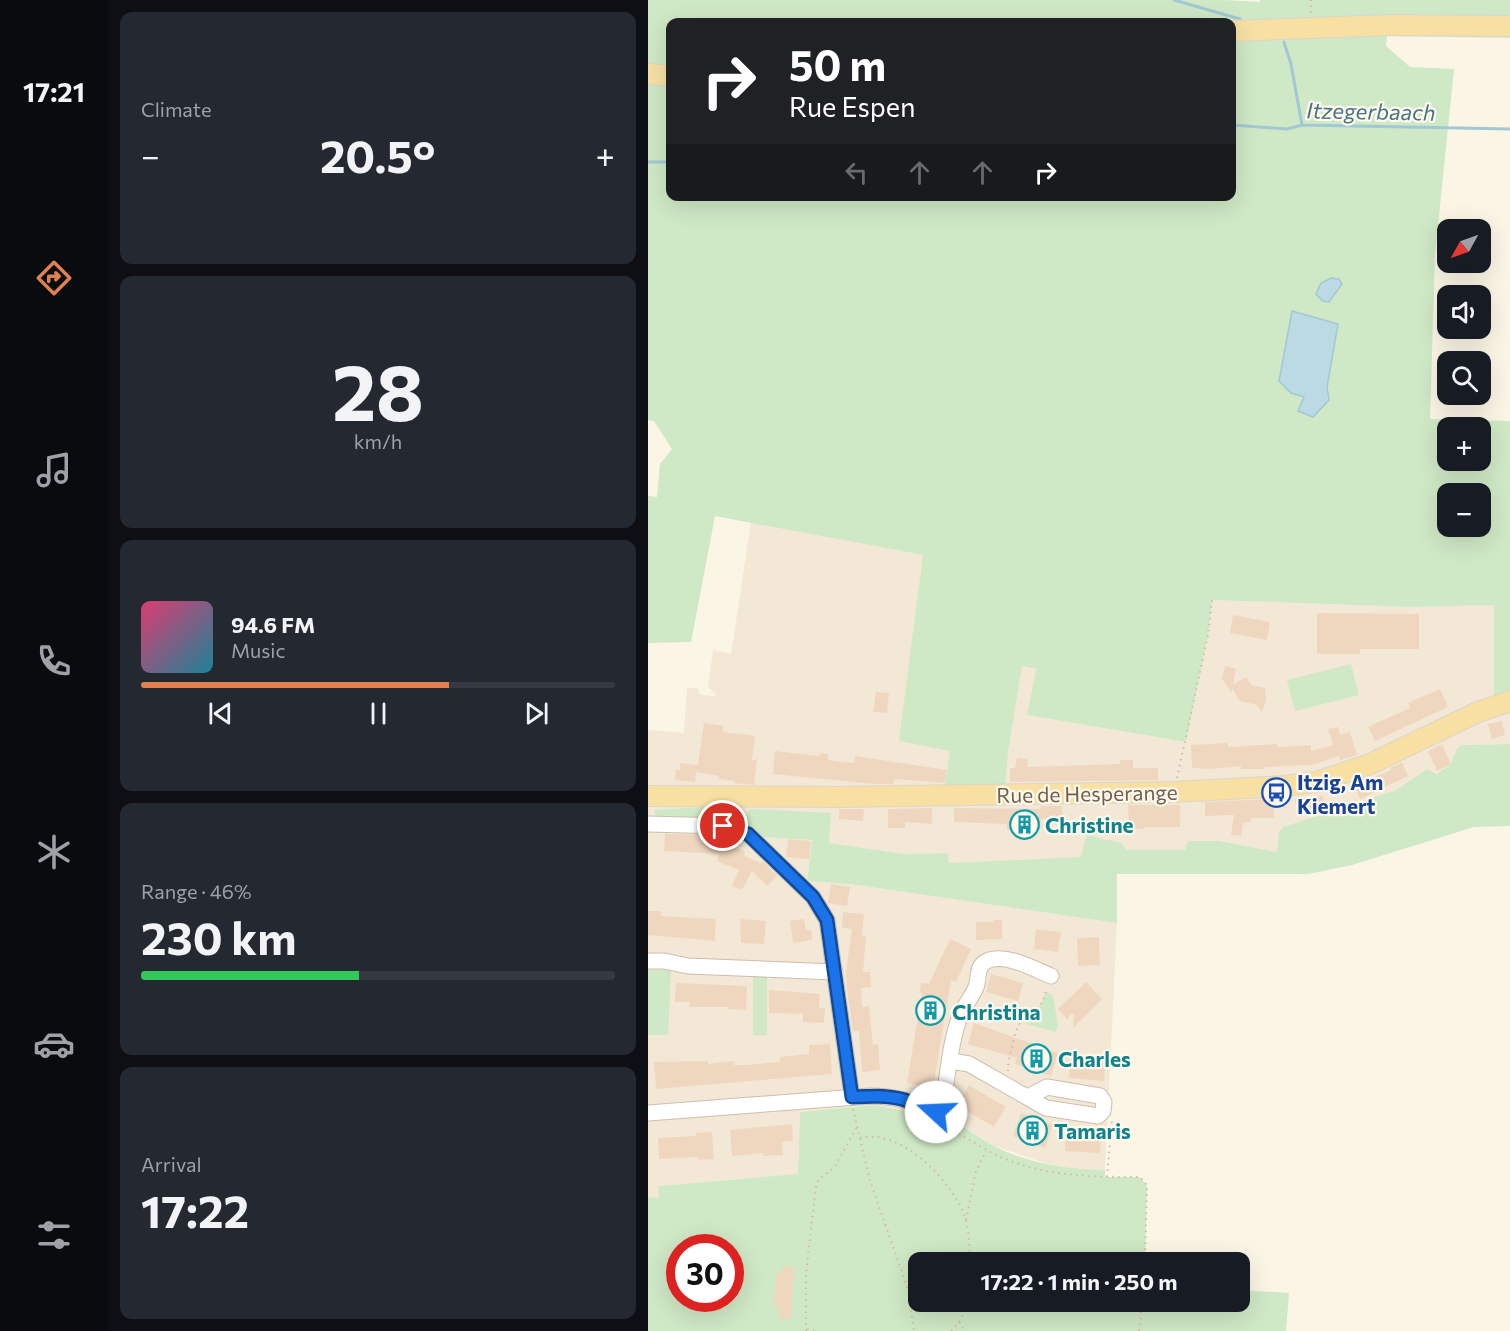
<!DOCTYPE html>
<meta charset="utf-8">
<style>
body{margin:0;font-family:Commissioner,sans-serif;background:#242831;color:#f1f3f6;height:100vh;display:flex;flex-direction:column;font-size:22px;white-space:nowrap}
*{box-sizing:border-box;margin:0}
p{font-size:20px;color:#9ea1a6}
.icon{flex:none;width:33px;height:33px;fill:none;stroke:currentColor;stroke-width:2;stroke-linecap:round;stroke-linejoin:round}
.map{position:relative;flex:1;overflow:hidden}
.sheet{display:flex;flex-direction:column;gap:12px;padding:12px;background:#0d0f14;width:540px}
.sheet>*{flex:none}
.top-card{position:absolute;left:18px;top:18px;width:570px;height:183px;border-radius:12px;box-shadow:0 6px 24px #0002;background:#202124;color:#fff;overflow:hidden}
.needle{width:39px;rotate:230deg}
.tools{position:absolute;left:789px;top:219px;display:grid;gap:12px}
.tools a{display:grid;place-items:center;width:54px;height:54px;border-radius:12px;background:#171b24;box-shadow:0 6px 24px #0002;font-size:30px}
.speed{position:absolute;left:18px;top:1234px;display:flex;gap:12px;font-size:30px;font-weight:700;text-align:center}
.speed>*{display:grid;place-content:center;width:78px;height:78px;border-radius:50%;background:#171b24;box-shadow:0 6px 24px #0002;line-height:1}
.speed .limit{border:9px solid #d22;background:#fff;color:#111}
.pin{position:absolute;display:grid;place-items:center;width:51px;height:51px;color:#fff;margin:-26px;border:3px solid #fff;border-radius:50%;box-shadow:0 2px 6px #0007}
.me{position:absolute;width:66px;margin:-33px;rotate:290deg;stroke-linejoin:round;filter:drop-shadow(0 0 4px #0008)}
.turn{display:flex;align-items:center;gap:21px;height:126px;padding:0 24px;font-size:27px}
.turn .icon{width:78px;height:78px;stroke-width:2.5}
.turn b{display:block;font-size:42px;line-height:51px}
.lanes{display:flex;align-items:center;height:57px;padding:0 24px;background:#0003;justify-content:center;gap:30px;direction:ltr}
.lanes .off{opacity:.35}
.big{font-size:45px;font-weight:700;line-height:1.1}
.sheet .tile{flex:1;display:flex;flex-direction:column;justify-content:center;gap:9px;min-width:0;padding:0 21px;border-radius:12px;background:#242831}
.sheet .dial{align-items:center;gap:0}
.dial b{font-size:78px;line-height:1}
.song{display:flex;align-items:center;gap:18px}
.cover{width:72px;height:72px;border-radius:9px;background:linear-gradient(135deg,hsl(340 70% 55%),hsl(190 70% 35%))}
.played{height:6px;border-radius:3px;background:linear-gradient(90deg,#df8051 65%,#363941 65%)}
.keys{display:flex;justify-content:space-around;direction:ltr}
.heat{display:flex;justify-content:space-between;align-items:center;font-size:33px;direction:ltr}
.charge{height:9px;border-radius:4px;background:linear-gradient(90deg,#34c759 46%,#363941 0)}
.trip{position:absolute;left:260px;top:1252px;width:342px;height:60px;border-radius:12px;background:#171b24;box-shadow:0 6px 24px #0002;font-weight:700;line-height:60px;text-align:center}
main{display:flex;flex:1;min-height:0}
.tabs{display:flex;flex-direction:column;width:108px;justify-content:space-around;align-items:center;background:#090b0e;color:#9ea1a6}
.tabs .icon{width:42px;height:42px}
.tabs .selected{color:#df8051}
.tabs b{font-size:27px;color:#f1f3f6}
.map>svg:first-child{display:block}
</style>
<main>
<nav class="tabs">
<b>17:21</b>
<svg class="icon selected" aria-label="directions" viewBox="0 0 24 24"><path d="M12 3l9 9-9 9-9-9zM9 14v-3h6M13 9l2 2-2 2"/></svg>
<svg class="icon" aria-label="music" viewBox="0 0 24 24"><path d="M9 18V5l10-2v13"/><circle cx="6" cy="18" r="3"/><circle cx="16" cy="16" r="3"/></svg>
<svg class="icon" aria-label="phone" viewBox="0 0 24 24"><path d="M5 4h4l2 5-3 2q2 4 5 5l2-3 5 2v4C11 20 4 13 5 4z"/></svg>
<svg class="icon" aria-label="climate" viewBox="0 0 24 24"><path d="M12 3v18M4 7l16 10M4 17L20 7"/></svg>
<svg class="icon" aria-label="car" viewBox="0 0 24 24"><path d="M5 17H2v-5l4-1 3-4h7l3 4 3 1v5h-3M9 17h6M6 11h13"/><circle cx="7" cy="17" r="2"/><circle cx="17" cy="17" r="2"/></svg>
<svg class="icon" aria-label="filters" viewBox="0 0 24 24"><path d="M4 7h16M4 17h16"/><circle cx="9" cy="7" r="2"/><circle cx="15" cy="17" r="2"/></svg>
</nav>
<section class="sheet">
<div class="tile"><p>Climate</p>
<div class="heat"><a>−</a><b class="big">20.5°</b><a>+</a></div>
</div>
<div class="tile dial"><b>28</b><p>km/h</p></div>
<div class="tile">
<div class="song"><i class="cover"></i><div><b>94.6 FM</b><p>Music</p></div></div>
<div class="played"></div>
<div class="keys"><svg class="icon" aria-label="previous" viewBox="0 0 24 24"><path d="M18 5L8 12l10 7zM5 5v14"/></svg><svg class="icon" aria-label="pause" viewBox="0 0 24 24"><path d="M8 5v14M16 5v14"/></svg><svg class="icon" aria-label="next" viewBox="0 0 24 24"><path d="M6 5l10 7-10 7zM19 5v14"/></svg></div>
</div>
<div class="tile"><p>Range · 46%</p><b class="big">230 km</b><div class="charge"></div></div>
<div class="tile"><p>Arrival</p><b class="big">17:22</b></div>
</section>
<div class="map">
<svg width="862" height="1331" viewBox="0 0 862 1331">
<rect width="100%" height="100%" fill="#fbf5e6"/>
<path fill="#f3e8d5" d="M103 522 275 555 374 666 388 669 379 715 538 742 560 635 564 600 763 607 846 605V697L862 693V744L814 745 809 748 803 764 787 774 779 769 748 790 635 827 629 852 571 841H540L538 850H478L438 835 433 857 301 863 299 853 256 854 181 843 182 813 101 828 114 837 164 840 159 881 202 884 469 923 457 1170H434L403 1165 344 1145 303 1118V1128L258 1111 226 1105 152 1112 150 1174 10 1186 11 1198 0 1197V730L36 733 39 688H50L52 695 67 696V693L60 687 65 650 83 654Z"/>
<path fill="#cfe8c5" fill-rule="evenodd" d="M0 0H576L612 2V0H862V38L739 36 738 46 762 67 806 69 787 255 782 419 862 421V693L846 697V605L763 607 564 600 560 635 538 742 379 715 388 669 374 666 360 752 357 788H297L302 751 251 741 275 555 67 516 43 642 0 643V496L9 497 12 464 24 449 6 421 0 420ZM22 22H584V196H22ZM800 428H832V460H800ZM800 494H832V526H800Z
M703 664 711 695 647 711 639 680Z
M862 744V826L826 827 704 865 660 874H469V923L202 884 159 881 164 840 114 837 93 823 9 820 6 810 74 806 97 816 102 809 183 813 181 843 256 854 300 853 301 863 433 857 438 835 473 843 478 850H537L540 841H571L629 852 631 832 635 827 748 790 779 769 788 774 803 764 809 748 814 745Z
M0 970H23L20 1035H0Z
M105 975H119V1035H105Z
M398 992 405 995 410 1026 407 1032 372 1022 390 1010Z
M226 1105 258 1111 302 1128V1118C317 1127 331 1138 346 1146 379 1163 420 1170 457 1170V1177H492L499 1185 497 1263H270V1302H591V1290L641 1293 638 1331H0V1197L11 1198 10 1186 150 1174 152 1112ZM32 1248H82V1299H32Z"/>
<path fill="#bbdae4" stroke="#a2c8d5" stroke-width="1.5" d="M683 278 691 279 694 284 681 302 675 301 668 294 673 283Z
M644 311 690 324 679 387 681 400 665 417 650 411 656 397 643 393 631 381Z"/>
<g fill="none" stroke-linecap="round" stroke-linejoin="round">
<path stroke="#a2c8d5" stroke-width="3" d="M526 0 592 19
M636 42 643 64 654 125
M584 125 639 129 654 125 862 129
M0 162H22"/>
</g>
<path fill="#efd7bf" d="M669 613 771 614V649H712V654H669Z
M585 615 622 622 619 640 582 633Z
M577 666 588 669 585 685 598 677 603 685 617 688 618 700 614 712 609 705 592 701 584 688V693L574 679Z
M792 689 800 707 727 741 720 727 762 708 760 703Z
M228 692 241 693 239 713 225 712Z
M854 721 857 735 844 739 840 724Z
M56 723 75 726V732L107 736 104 760H109L106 785 86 783 87 781 70 779 71 776 48 772 47 782 27 780 28 770H32V763L50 765Z
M690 727 692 735 702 732 709 755 692 760 691 756 664 765 616 767V769H593V766L562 769 544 768 543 745 580 743V747L629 744V747L663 745V751L685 745 680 729Z
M794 744 803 764 789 771 780 751Z
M127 751 171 756 172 753 180 754V760L206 763 207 756 299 770 297 783 246 779 245 784H226L125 774Z
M369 758 380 759 379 767 472 764V760H485V768H510V780L362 782V768H367Z
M754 762 760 776 712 799 706 786 743 770 742 768Z
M675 796 677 811 649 814 647 799Z
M625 799 626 818H603V822L595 823 593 836 583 835 586 815 557 816V802Z
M480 805H532V827H496V829H481Z
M393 806H414L415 819H393L392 830H359V824L306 822V808L393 809Z
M284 808V824L257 822V828H240V809Z
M191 809H216L215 821 191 819Z
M17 834 65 835V838L97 852 96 856 113 863 114 861 129 876 119 886 104 871 94 890 84 886 91 870 71 862 69 860 72 854 16 851Z
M140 839 163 841 161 859 138 857Z
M183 884 202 887 199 906 180 903Z
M0 911H13V916L68 919 67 941 0 935Z
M195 912 216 914 214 936 218 937 215 972H222L223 987 213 988 214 1007 221 1006 225 1045 230 1044 232 1070 214 1072 211 1031H205L199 989 198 973 204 929 194 928Z
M92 919 118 921 116 944 93 943Z
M156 919 158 930H163L164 940 145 943 142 921Z
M345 920H354V939L328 940V922H345Z
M388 929 413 932 410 952 386 949Z
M451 937 452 965 430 966 429 938Z
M302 939 323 949 308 982 303 980 285 1088 259 1083 274 993 272 992 273 983 281 984Z
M343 974 375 983 370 1001 338 992Z
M438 982 454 999 425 1028 426 1014H422L420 1020 410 1009Z
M28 983 99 986 98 1010 80 1009V1007H41L42 1002H27Z
M121 990 172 994 171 1008H177L176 1023 155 1022V1014L121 1013Z
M326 1023 410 1053 403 1076 389 1071 392 1062 387 1060 382 1069 367 1064 369 1058 320 1044Z
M182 1044 184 1074 8 1089 6 1062 60 1061V1064L86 1061V1065H98L132 1062V1057L161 1054V1045Z
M423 1054 458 1056 456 1081 421 1078Z
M321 1085 358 1107 346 1127 309 1105Z
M373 1113 405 1125 397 1148 365 1136Z
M144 1124 145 1141 134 1142 135 1155 115 1156V1153L84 1156 82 1130Z
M418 1128 453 1131 452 1153 417 1151Z
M64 1132 66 1159 50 1160V1157L11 1159 10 1138 48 1136V1133Z
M134 1266 146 1267 143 1319 130 1318 131 1307H126L128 1273H133Z"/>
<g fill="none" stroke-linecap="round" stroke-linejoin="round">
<defs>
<path id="minor" d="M0 824 75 826 100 834 165 897 179 920 204 1097
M0 961H16L40 966 187 972
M303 1061 321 1064 398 1108 450 1116 455 1111 456 1102 452 1096 399 1087 382 1096
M0 1113 222 1096C234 1096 244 1097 256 1100 267 1104 276 1112 288 1112L295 1102C300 1075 302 1042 312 1016 316 1006 324 997 328 987 332 977 327 965 341 960 360 954 386 969 403 976"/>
<path id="major" d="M584 31 743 25 862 26
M0 74 22 76
M0 796 190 797 526 792 637 786 668 782 722 764 830 712 862 701"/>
</defs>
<use href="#minor" stroke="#cdbead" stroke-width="17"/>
<use href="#major" stroke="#dbd5d0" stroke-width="22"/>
<path stroke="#d4bba2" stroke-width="2" stroke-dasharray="1.5 4.5" stroke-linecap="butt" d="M663 13V0
M529 778 560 635 564 600
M360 1071C360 1059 367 1028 374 1020 389 1004 392 1013 399 988
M205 1109 222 1181 260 1289 266 1331
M297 1122C305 1131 316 1137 327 1143 377 1176 434 1177 492 1177L499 1185 497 1263
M212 1138C253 1127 308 1184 318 1221 322 1234 321 1249 322 1263
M459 1177 464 1120
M318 1220 328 1171 338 1151
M311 1322 317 1331
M159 1329 169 1331
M158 1331V1273L168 1187 171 1179 186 1168 209 1127
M303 1331 311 1322 321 1302
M491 1331 494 1302"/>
<use href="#minor" stroke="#fff" stroke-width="15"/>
<use href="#major" stroke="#f7e0a2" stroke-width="20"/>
</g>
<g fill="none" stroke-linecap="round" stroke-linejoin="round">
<defs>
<path id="route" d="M75 826 100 834 165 897 179 920 204 1097C222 1096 239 1095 257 1100 267 1104 276 1113 288 1112"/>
</defs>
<use href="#route" stroke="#114b97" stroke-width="15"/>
<use href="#route" stroke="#1a73e8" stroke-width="10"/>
</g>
<defs>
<symbol id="bus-ring" viewBox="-11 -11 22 22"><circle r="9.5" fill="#fef9ec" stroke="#1a4fb4" stroke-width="1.5"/><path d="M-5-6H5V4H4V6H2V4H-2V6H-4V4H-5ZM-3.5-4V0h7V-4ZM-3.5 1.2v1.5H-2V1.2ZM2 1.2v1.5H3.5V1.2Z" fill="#1a4fb4"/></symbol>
<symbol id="building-ring" viewBox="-11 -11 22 22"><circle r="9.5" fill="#fef9ec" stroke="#0f9aa8" stroke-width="1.5"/><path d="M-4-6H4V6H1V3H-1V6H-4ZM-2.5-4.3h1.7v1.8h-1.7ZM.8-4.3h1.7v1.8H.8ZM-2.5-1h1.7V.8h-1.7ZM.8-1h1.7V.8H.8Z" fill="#0f9aa8"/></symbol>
</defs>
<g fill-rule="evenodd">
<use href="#bus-ring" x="612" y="776" width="33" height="33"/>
<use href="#building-ring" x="360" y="808" width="33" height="33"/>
<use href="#building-ring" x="266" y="994" width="33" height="33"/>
<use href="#building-ring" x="372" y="1042" width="33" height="33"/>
<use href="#building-ring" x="368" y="1114" width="33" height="33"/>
</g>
<g text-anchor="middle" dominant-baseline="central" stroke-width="4.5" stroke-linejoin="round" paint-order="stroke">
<g font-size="21" font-weight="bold" fill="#164399" stroke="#fef9ec" text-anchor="start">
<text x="649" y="781">Itzig, Am<tspan x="649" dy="24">Kiemert</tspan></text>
</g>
<g font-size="21" fill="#735e4c" stroke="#fef9ec">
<text transform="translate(439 793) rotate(-1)">Rue de Hesperange</text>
</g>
<g font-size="21" font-weight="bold" fill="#0d838f" stroke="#fef9ec" text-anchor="start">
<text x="397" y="824">Christine</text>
<text x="304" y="1011">Christina</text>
<text x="410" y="1058">Charles</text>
<text x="406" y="1130">Tamaris</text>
</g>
<g font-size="22" font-style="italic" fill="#477485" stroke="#fef9ec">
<text transform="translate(723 111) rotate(1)">Itzegerbaach</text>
</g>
</g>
</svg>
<div class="tools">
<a><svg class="needle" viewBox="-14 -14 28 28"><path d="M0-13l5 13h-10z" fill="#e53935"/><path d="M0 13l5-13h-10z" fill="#9ea1a6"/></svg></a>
<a><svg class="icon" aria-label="sound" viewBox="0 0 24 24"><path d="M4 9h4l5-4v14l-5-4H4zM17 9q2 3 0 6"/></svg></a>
<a><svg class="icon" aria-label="search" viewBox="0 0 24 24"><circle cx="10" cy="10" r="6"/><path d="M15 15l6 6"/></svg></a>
<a>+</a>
<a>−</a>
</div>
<div class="speed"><div class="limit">30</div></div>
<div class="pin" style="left:75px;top:826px;background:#d93025"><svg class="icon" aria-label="arrive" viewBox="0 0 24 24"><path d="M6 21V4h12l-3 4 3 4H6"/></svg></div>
<svg class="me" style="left:288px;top:1112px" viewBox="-20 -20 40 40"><circle r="19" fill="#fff"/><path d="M0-13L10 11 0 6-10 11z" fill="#1a73e8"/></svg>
<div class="trip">17:22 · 1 min · 250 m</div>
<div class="top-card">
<div class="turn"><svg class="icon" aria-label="right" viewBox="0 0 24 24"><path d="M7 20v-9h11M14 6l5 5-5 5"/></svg><div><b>50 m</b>Rue Espen</div></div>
<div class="lanes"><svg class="icon off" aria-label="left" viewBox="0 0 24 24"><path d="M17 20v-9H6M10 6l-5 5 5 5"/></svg><svg class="icon off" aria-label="ahead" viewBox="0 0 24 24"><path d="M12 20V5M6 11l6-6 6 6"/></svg><svg class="icon off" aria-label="ahead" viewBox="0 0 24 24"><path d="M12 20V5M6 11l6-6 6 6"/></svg><svg class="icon" aria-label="right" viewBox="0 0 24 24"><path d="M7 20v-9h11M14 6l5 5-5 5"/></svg></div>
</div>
</div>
</main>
